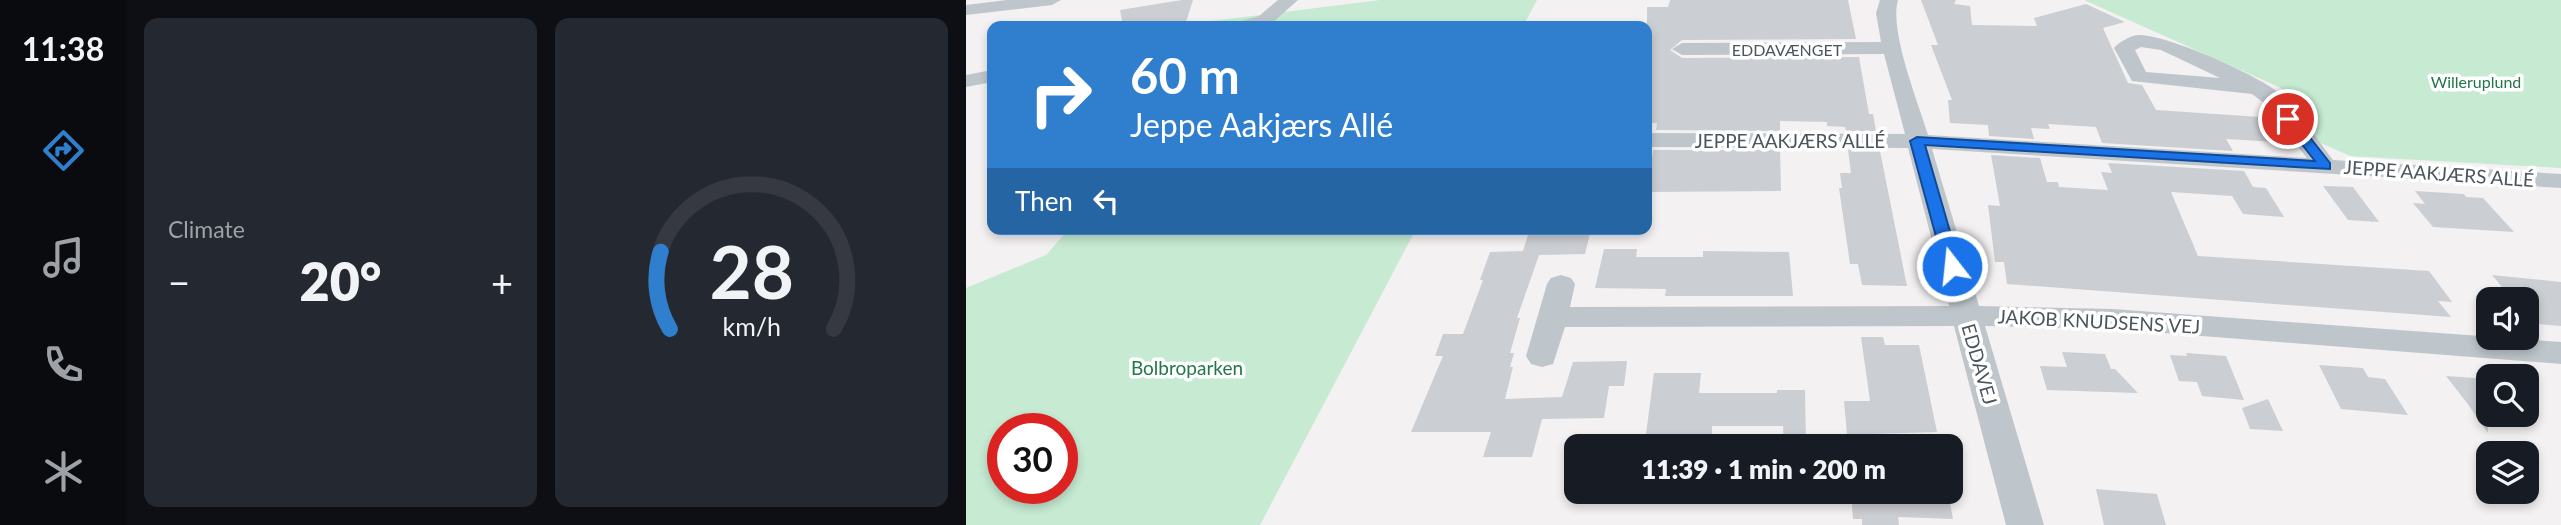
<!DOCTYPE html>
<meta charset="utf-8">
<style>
body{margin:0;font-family:Lato,sans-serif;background:#242831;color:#f1f3f6;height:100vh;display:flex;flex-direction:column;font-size:26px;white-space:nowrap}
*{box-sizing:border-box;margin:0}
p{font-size:23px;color:#9ea1a6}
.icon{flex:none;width:38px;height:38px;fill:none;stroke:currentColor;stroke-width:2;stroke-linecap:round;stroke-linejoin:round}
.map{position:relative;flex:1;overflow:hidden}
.panel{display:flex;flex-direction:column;gap:18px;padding:18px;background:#0d0f14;width:840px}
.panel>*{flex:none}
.hud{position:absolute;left:21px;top:21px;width:665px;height:214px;border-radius:14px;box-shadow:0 4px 10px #0003;background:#307fce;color:#fff;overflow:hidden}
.fabs{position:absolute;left:1510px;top:287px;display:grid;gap:14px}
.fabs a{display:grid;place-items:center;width:63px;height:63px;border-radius:14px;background:#171b24;box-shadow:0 4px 10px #0003;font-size:35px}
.speed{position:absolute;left:21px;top:413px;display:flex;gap:14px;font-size:35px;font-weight:700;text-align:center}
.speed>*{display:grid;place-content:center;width:91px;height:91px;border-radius:50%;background:#171b24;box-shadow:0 4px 10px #0003;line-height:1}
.speed .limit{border:10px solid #d22;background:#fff;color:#111}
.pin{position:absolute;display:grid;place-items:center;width:60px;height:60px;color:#fff;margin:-30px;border:4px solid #fff;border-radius:50%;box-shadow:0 2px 7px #0007}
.me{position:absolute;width:77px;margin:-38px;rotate:344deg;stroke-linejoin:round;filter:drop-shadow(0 0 5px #0008)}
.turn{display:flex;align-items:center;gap:24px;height:147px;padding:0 28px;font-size:32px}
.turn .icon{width:91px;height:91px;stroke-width:2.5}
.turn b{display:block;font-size:49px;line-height:60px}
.then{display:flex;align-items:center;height:66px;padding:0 28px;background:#0003;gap:14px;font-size:26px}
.big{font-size:52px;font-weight:800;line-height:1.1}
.panel .widget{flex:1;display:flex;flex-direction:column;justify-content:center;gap:10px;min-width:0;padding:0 24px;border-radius:14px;background:#242831}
.panel .dial{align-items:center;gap:0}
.dial svg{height:182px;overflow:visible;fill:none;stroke:#363941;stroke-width:7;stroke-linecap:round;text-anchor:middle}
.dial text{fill:#f1f3f6;stroke:none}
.heat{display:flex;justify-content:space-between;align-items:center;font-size:38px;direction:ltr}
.panel .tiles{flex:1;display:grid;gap:18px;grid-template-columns:repeat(2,1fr)}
.trip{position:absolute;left:598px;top:434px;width:399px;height:70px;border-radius:14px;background:#171b24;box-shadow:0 4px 10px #0003;font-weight:800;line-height:70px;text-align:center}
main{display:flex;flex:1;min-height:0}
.tabs{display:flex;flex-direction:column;width:126px;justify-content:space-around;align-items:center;background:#090b0e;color:#9ea1a6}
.tabs .icon{width:49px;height:49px}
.tabs .current{color:#307fce}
.tabs b{font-size:32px;color:#f1f3f6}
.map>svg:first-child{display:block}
</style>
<main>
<nav class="tabs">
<b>11:38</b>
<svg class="icon current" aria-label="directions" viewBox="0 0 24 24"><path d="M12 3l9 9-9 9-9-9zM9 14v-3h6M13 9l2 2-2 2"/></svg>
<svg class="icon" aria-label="music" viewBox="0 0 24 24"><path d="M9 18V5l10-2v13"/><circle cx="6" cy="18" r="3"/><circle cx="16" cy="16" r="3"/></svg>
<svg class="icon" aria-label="phone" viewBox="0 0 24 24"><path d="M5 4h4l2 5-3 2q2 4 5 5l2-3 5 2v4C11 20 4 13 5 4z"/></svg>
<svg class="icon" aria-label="climate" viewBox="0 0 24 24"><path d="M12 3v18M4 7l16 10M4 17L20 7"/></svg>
</nav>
<section class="panel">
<div class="tiles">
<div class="widget"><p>Climate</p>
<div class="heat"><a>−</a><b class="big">20°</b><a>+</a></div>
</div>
<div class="widget dial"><svg viewBox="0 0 100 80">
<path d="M14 69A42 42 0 1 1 86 69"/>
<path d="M14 69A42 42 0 0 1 10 35" stroke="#307fce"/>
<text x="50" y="56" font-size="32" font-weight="700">28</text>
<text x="50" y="72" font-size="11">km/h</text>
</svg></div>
</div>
</section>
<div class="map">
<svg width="1595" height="525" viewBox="0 0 1595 525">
<rect width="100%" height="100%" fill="#f3f1f1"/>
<path fill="#c6ead2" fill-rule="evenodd" d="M414 0H571L557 26H207Z
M1118 0H1595V168L1384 156 1355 143 1315 88Z
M103 229H450L294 525H0V288L80 255ZM37 429H96V488H37Z"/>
<path fill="#cbced3" d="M216 0H227L220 22 157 26 154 10Z
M704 0H882L890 39 716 40 704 50 716 58 893 57 903 114H907L910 131H880L879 127 861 126V122L814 121V131L690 130 691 123H681V7H702Z
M955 0H990L988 4 1004 6 1006 25 1071 26 1068 18 1120 4 1159 22 1137 28 1162 83 1176 85 1190 110 1294 117 1310 142 1260 139 1267 151 1136 143 1130 127 1082 124 1084 129 1065 128 1068 139 1023 136 1022 125 984 123 982 100H986L965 45H972Z
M687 150H814L815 191 681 192V168H685Z
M882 150 914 151 941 286 896 285 892 264H884L873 188H876L874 173H885Z
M1025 155 1074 158 1081 182H1092L1093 187 1142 190 1135 172 1146 173 1142 163 1278 171 1287 187 1300 188 1318 217 1277 214 1266 196 1205 192 1232 256 1463 271 1486 302 1472 301 1485 317 1041 284 1038 262H1029L1022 205 1034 206Z
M1357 186 1387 187 1413 222 1382 220Z
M1449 191 1498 194 1500 197 1517 198 1548 232 1467 227 1447 203 1459 204Z
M564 229H625L619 254 573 255 551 318H554L544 353H548L544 367H547L539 399 596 397 607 362 661 361 658 386H643L638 418 576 419 566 457H517L525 432H445L477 356H469L477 334H497L517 280H514L524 252 557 251Z
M638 249H671L670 257H737V251L823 252 827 296H699L700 289 629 288Z
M1526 275 1595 282V326L1561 323V299H1546Z
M895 337H917L919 345H953L971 432 907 434 909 446H882L878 401H904Z
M1096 352 1139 354 1145 369H1149L1172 393 1081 390 1074 366 1101 367Z
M1220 353 1260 356 1278 400 1236 396 1231 382 1213 381 1204 355 1221 356Z
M1353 365 1397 368 1402 377 1419 379 1442 415 1375 409Z
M688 373H735L733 393H811V390H839L840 446H818L817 426H746V434H680Z
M1480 376 1522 379V433L1501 403Z
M1302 399 1317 431 1284 429 1276 408Z
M1130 489 1191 494 1200 525H1138Z
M885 492H982L987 519 932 517 933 525H896V519H887Z"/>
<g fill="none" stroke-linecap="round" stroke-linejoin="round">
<path fill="#bec6cc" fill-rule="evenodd" d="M41 0H95L86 5 0 15V5Z
M312 0H332L305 24 270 26 272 22 293 16Z
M914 0H932C923 31 952 102 962 135L1341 158 1298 103 1286 94 1166 81 1148 48C1153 42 1164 36 1172 35 1200 34 1289 74 1312 92 1332 108 1351 139 1367 160L1595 174V188L966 149 1013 306 1147 309 1595 342V364L1147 329 1019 326 1078 525H1040L988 326 599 327 587 364 576 367 565 364 560 356 581 284 585 278 595 275 605 278 609 284 604 307 983 306 942 148 681 147V133L939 134 918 54 716 55 706 49 716 43 915 42 910 13ZM1175 47 1195 50 1254 78 1180 72 1169 50Z
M26 70V82L0 87V75Z"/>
</g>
<path fill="#1a73e8" stroke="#114b97" stroke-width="2" d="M1322 115 1327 116 1364 163V169L959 145 994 266 986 271 978 266 944 141 951 137 1349 161 1316 119Z"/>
<g text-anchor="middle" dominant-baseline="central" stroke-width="7" stroke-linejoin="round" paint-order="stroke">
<g font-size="16" fill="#4b555c" stroke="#fff">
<text x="821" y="49">EDDAVÆNGET</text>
</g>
<g font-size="16" fill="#237648" stroke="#fff">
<text x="1510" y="81">Willeruplund</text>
</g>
<g font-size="19" fill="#4b555c" stroke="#fff">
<text x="824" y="140">JEPPE AAKJÆRS ALLÉ</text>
<text transform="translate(1473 173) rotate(4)">JEPPE AAKJÆRS ALLÉ</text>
<text transform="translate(1133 321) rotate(3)">JAKOB KNUDSENS VEJ</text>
<text transform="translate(1014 364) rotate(74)">EDDAVEJ</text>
</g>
<g font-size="19" fill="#237648" stroke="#fff">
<text x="221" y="367">Bolbroparken</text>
</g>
</g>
</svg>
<div class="fabs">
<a><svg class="icon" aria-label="sound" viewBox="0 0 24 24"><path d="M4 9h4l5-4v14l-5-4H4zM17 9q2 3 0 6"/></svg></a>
<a><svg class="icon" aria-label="search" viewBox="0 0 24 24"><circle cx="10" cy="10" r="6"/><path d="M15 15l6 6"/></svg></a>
<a><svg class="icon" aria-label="layers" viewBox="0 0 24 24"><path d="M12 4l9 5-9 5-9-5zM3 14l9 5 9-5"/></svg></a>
</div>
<div class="speed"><div class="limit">30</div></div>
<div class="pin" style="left:1322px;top:119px;background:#d93025"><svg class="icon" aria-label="arrive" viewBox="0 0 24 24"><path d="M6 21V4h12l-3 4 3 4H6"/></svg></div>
<svg class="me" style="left:986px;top:266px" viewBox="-20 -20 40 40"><circle r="17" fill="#1a73e8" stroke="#fff" stroke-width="3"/><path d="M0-11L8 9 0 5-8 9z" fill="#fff"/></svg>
<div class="trip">11:39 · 1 min · 200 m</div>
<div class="hud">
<div class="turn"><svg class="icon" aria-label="right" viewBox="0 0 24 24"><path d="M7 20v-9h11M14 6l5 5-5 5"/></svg><div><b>60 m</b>Jeppe Aakjærs Allé</div></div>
<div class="then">Then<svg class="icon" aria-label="left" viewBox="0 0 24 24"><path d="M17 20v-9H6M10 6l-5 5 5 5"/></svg></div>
</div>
</div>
</main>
